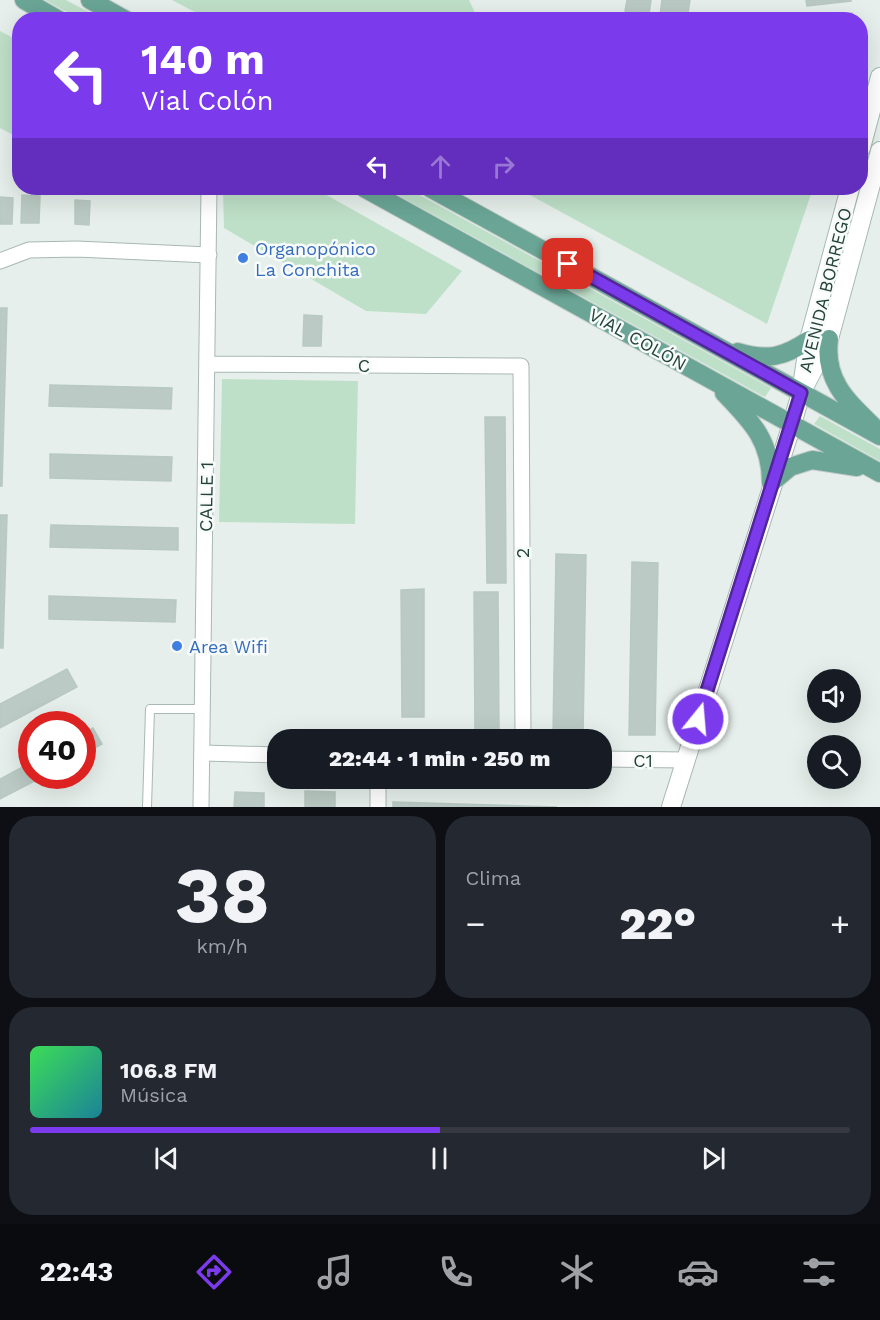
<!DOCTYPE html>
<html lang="es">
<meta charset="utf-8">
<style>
body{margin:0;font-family:"Work Sans",sans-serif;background:#242831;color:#f1f3f6;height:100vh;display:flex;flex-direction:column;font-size:22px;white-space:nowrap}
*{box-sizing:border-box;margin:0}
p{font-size:20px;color:#9ea1a6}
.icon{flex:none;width:33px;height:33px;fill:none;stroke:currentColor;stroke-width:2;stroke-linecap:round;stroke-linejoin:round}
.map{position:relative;height:807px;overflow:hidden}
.side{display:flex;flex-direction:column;gap:9px;padding:9px;background:#0d0f14;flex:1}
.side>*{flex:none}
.banner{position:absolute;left:12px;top:12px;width:856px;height:183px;border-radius:24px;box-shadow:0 6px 24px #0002;background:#7c3aed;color:#fff;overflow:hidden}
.fabs{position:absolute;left:807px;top:669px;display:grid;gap:12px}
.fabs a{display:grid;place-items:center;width:54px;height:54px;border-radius:50%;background:#171b24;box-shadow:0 6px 24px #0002;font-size:30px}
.speed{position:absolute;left:18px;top:711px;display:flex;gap:12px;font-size:30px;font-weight:700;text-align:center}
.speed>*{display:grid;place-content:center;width:78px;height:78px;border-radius:50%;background:#171b24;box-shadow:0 6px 24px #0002;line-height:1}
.speed .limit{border:9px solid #d22;background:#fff;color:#111}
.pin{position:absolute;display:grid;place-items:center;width:51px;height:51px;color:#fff;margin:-26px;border-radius:12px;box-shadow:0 3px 9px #0006}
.me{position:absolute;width:66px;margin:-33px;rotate:17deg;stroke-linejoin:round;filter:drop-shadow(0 0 4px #0008)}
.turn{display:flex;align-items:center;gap:21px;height:126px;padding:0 30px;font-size:27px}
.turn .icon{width:78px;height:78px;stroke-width:2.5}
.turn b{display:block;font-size:42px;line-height:51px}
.lanes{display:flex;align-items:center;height:57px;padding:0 30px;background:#0003;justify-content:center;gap:30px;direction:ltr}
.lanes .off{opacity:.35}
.big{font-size:45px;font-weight:800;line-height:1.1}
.side .widget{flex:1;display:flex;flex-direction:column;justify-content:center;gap:9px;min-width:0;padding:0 21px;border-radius:24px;background:#242831}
.side .dial{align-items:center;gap:0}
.dial b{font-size:78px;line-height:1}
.song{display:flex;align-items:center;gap:18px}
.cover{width:72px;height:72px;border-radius:9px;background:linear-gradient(135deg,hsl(130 70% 55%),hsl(190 70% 35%))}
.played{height:6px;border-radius:3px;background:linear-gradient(90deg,#7c3aed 50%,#363941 50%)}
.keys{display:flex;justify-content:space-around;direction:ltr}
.heat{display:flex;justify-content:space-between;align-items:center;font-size:33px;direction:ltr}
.side .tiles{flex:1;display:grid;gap:9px;grid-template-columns:1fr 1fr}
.widget:last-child{grid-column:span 2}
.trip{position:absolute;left:267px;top:729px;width:345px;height:60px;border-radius:24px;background:#171b24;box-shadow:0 6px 24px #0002;font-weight:800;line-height:60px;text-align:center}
.tabs{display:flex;height:96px;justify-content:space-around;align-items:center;background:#090b0e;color:#9ea1a6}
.tabs .icon{width:42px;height:42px}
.tabs .current{color:#7c3aed}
.tabs b{font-size:27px;color:#f1f3f6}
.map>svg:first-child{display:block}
</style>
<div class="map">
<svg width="880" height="807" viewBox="0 0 880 807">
<rect width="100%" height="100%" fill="#e6efeb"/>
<path fill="#bfe0c8" d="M45 0H66L102 19H80Z
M172 0H469L478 19H208Z
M0 31 19 41V138L0 128Z
M223 188H314L462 271 426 314 366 311 224 228Z
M385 188H407L771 388 765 397Z
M517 188H813L767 324Z
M222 379 358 381 355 524 219 522Z
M820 416 880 449V461L814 424Z"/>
<path fill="#bbcac4" stroke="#b8c9c2" stroke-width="1.5" d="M627 0H651L649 14 625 11Z
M662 0H690L687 19 660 16Z
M806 0H851V1L807 6Z
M807 13H852V20H807Z
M22 195 40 196 39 223H21Z
M0 197 13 198 12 224H0Z
M75 200 90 201 89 225 75 224Z
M0 308H7L2 486H0Z
M304 315 322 316 321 346H303Z
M50 385 172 388 171 409 49 406Z
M485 417H505L506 583H487Z
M50 454 172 457 171 481 50 478Z
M0 515H7L3 648H0Z
M51 525 178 528V550L50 547Z
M556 554 586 555 583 735 553 734Z
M632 562 658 563 655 735H629Z
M424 589V717H402L401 590Z
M474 592H498L499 731H475Z
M49 596 176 600 175 622 49 619Z
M67 669 77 687 0 728V704Z
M93 728 102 744 82 755V734Z
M32 762V776H44L0 799V779Z
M305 791 335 792V807H305Z
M235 792 264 793V807H234Z
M393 802 557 807H393Z"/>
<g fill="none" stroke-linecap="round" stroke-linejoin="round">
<defs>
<path id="service" d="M147 807 150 709H204"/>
<path id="minor" d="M0 261 29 250 77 249 209 255
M207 364 521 366 523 740
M203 753 278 755
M602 759 685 760
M378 778V807
M201 807 209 188"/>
<path id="tertiary" d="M671 807 792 424"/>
<path id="secondary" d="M861 148 880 77
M801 393 829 339 880 151
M792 424 801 393 809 340 850 188"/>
<path id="primary" d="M24 0 59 20
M90 0 126 20
M364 188 880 473
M430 188 880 436
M829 339C824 379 845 399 872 425
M738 352C768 361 784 357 809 340
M724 393C752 422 771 441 771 483
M771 483 790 467 812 460 857 467"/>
</defs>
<use href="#service" stroke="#a8b8b2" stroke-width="10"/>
<use href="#minor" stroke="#a8b8b2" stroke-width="17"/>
<use href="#tertiary" stroke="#a8b8b2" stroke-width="20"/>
<use href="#secondary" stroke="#a4bbb3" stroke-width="20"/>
<use href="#primary" stroke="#c2cac8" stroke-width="20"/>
<use href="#service" stroke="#fff" stroke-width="8"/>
<use href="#minor" stroke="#fff" stroke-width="15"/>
<use href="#tertiary" stroke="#fff" stroke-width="18"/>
<use href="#secondary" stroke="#fff" stroke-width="18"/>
<use href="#primary" stroke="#6aa596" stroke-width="18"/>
</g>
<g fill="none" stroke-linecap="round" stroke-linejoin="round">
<defs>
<path id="route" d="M568 264 801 393 698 719"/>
</defs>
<use href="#route" stroke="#51269a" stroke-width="15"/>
<use href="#route" stroke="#7c3aed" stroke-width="10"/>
</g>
<g fill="#3f7fe0" stroke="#f7fbf9" stroke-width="2">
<circle cx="243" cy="258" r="6"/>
<circle cx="177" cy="646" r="6"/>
</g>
<g text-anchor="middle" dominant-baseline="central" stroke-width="5" stroke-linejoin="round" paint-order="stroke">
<g font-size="18" fill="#366cbe" stroke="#f7fbf9" text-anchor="start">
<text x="255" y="248">Organopónico<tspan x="255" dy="21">La Conchita</tspan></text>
<text x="189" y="646">Area Wifi</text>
</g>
<g font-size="18" fill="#24423a" stroke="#f7fbf9">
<text transform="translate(825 290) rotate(-76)">AVENIDA BORREGO</text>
<text transform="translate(638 339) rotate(29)">VIAL COLÓN</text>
<text x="364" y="365">C</text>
<text transform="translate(206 497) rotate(-89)">CALLE 1</text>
<text transform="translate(522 553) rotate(-90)">2</text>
<text x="643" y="760">C1</text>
</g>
</g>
</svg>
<div class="fabs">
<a><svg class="icon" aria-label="sound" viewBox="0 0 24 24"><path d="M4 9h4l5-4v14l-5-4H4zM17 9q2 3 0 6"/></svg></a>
<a><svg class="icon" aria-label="search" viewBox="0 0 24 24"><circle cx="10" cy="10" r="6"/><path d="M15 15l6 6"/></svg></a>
</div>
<div class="speed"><div class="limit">40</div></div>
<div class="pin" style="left:568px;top:264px;background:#d93025"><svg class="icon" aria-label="arrive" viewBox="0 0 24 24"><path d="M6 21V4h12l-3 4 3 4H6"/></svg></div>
<svg class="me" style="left:698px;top:719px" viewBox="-20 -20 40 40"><circle r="17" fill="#7c3aed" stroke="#fff" stroke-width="3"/><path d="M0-11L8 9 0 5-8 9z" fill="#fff"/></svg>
<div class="trip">22:44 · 1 min · 250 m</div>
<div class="banner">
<div class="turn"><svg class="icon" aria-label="left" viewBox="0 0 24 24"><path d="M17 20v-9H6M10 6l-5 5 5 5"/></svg><div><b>140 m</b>Vial Colón</div></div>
<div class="lanes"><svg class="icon" aria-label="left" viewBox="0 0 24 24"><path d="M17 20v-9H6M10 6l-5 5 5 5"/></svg><svg class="icon off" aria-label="ahead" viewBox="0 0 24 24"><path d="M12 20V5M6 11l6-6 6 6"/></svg><svg class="icon off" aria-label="right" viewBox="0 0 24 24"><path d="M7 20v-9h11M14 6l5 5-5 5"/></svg></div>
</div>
</div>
<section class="side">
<div class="tiles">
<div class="widget dial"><b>38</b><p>km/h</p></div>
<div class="widget"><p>Clima</p>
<div class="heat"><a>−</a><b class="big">22°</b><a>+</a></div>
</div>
<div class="widget">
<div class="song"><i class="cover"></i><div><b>106.8 FM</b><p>Música</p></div></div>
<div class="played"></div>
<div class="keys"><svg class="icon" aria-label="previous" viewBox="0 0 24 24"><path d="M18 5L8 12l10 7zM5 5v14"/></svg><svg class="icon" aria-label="pause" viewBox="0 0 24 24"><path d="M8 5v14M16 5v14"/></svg><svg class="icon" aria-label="next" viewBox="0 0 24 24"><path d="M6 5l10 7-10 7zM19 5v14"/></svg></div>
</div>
</div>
</section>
<nav class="tabs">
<b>22:43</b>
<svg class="icon current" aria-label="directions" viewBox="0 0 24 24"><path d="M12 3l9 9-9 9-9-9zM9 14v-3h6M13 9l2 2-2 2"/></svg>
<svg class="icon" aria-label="music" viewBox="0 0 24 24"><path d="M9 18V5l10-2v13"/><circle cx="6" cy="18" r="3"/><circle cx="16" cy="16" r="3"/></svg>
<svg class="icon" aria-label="phone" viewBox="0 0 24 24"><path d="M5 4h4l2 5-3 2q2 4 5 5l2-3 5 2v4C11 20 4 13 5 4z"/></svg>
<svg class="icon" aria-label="climate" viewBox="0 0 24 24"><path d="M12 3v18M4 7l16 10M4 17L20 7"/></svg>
<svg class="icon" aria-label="car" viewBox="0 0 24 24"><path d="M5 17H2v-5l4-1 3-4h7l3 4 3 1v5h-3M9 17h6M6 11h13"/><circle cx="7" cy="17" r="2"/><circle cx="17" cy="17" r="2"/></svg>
<svg class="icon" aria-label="filters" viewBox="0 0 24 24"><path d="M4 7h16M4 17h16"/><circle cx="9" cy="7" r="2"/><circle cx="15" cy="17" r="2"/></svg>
</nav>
